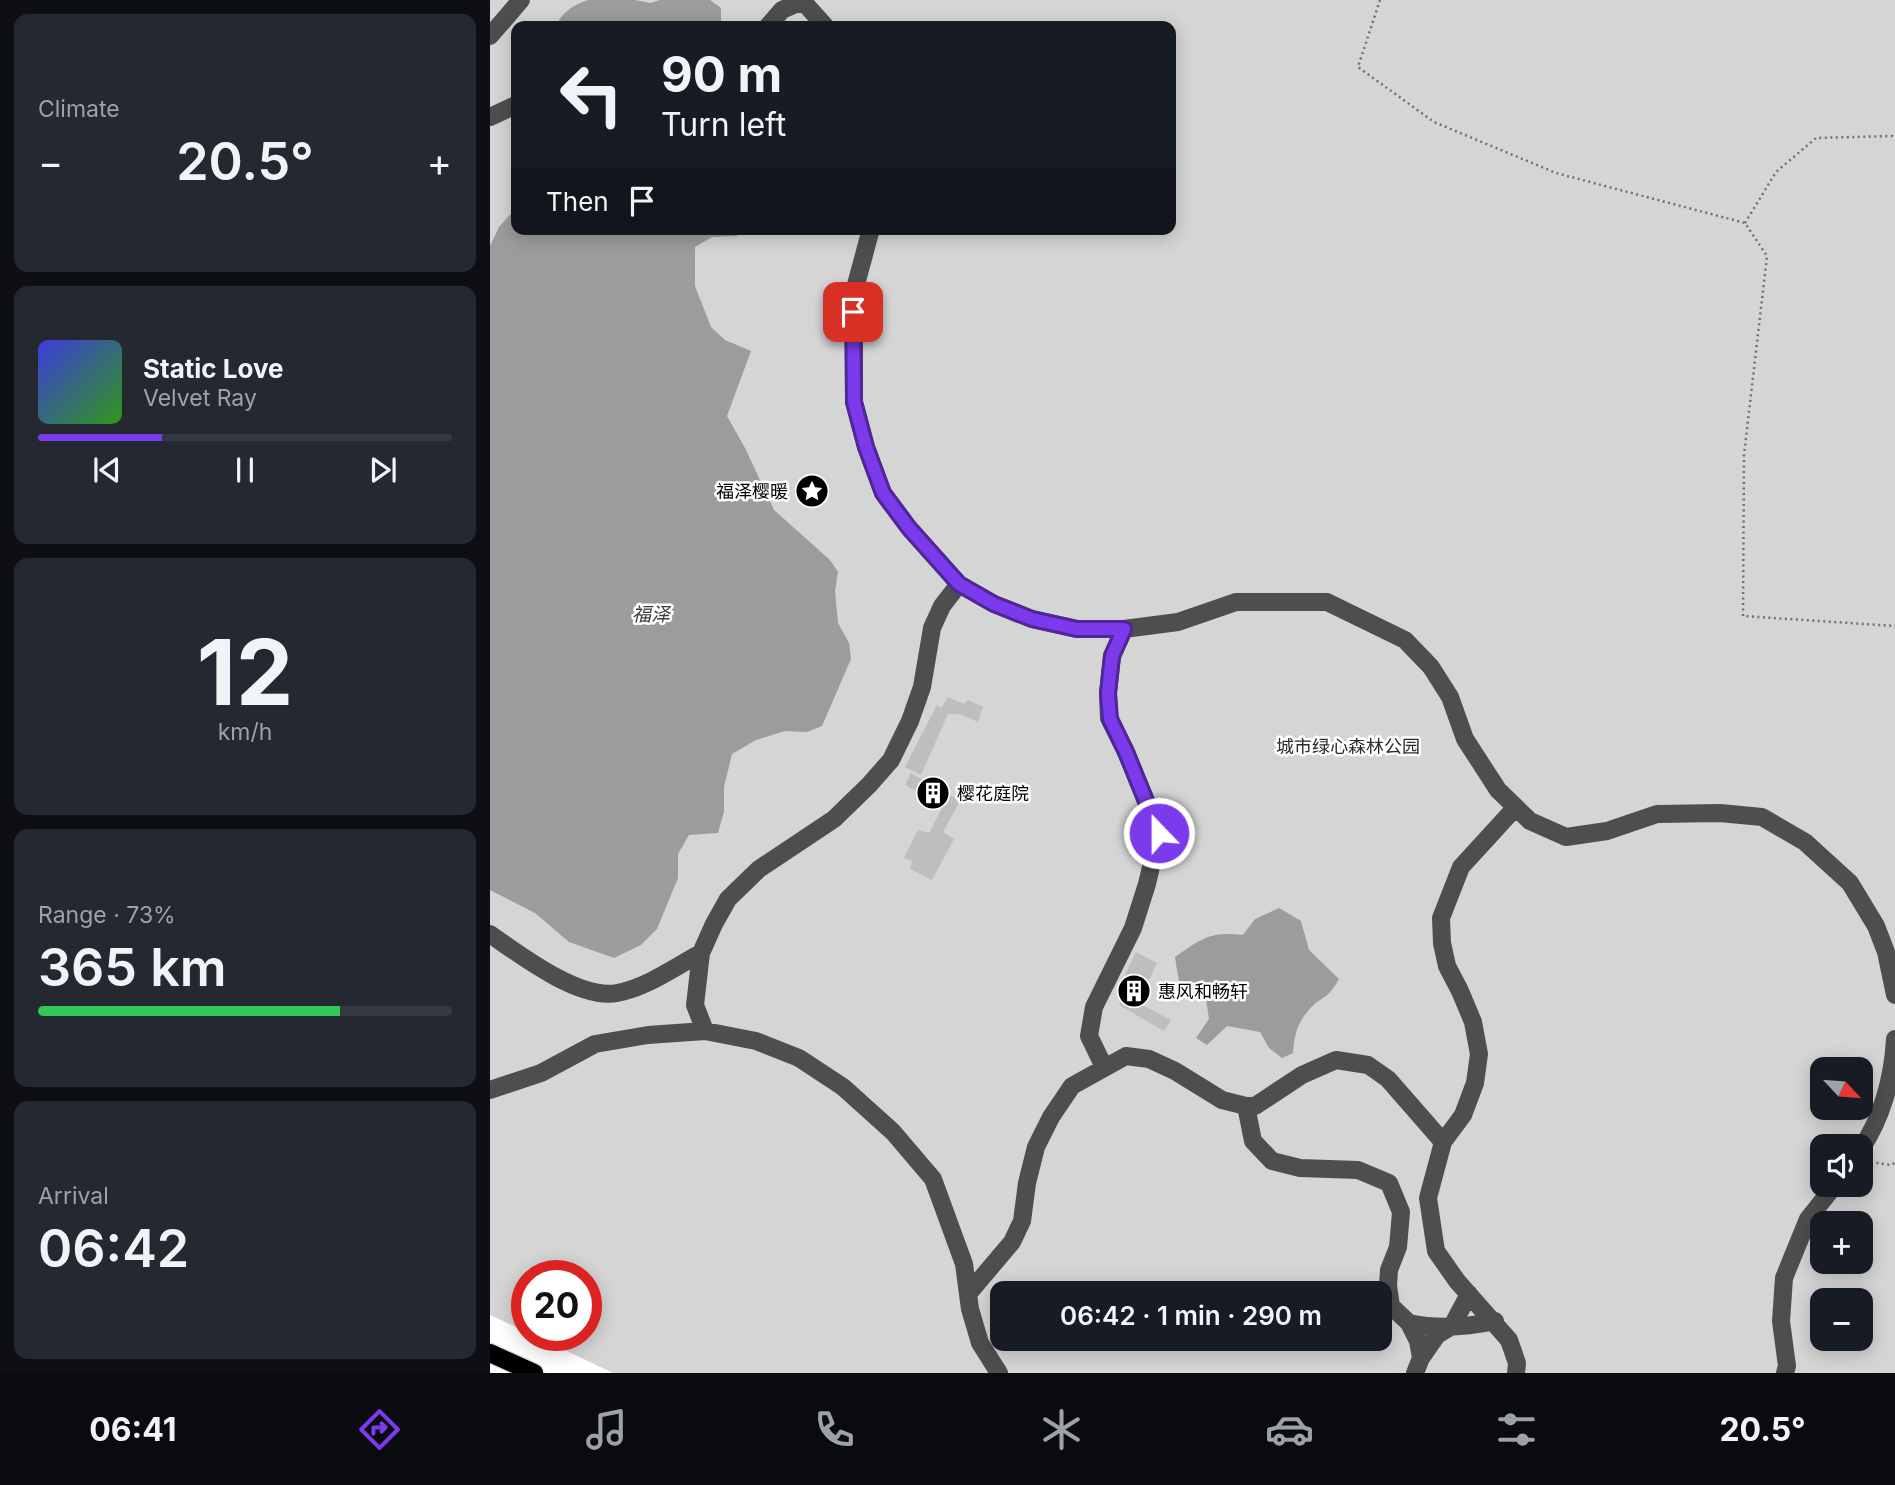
<!DOCTYPE html>
<meta charset="utf-8">
<style>
body{margin:0;font-family:Inter,"Noto Sans SC",sans-serif;background:#242831;color:#f1f3f6;height:100vh;display:flex;flex-direction:column;font-size:26px;white-space:nowrap}
*{box-sizing:border-box;margin:0}
p{font-size:23px;color:#9ea1a6}
.icon{flex:none;width:38px;height:38px;fill:none;stroke:currentColor;stroke-width:2;stroke-linecap:round;stroke-linejoin:round}
.map{position:relative;flex:1;overflow:hidden}
.drawer{display:flex;flex-direction:column;gap:14px;padding:14px;background:#0d0f14;width:490px}
.drawer>*{flex:none}
.guide{position:absolute;left:21px;top:21px;width:665px;height:214px;border-radius:14px;box-shadow:0 4px 18px #0003;background:#171b24;color:#f1f3f6;overflow:hidden}
.needle{width:46px;rotate:116deg}
.controls{position:absolute;left:1320px;top:1057px;display:grid;gap:14px}
.controls a{display:grid;place-items:center;width:63px;height:63px;border-radius:14px;background:#171b24;box-shadow:0 4px 18px #0003;font-size:35px}
.speed{position:absolute;left:21px;top:1260px;display:flex;gap:14px;font-size:35px;font-weight:700;text-align:center}
.speed>*{display:grid;place-content:center;width:91px;height:91px;border-radius:50%;background:#171b24;box-shadow:0 4px 18px #0003;line-height:1}
.speed .limit{border:10px solid #d22;background:#fff;color:#111}
.pin{position:absolute;display:grid;place-items:center;width:60px;height:60px;color:#fff;margin:-30px;border-radius:14px;box-shadow:0 4px 10px #0006}
.me{position:absolute;width:77px;margin:-38px;rotate:338deg;stroke-linejoin:round;filter:drop-shadow(0 0 5px #0008)}
.turn{display:flex;align-items:center;gap:24px;height:147px;padding:0 35px;font-size:32px}
.turn .icon{width:91px;height:91px;stroke-width:2.5}
.turn b{display:block;font-size:49px;line-height:60px}
.then{display:flex;align-items:center;height:66px;padding:0 35px;background:#0003;gap:14px;font-size:26px}
.big{font-size:52px;font-weight:600;line-height:1.1}
.drawer .card{flex:1;display:flex;flex-direction:column;justify-content:center;gap:10px;min-width:0;padding:0 24px;border-radius:14px;background:#242831}
.drawer .dial{align-items:center;gap:0}
.dial b{font-size:91px;line-height:1}
.song{display:flex;align-items:center;gap:21px}
.cover{width:84px;height:84px;border-radius:10px;background:linear-gradient(135deg,hsl(240 70% 55%),hsl(110 70% 35%))}
.played{height:7px;border-radius:4px;background:linear-gradient(90deg,#7c3aed 30%,#363941 30%)}
.keys{display:flex;justify-content:space-around;direction:ltr}
.heat{display:flex;justify-content:space-between;align-items:center;font-size:38px;direction:ltr}
.charge{height:10px;border-radius:5px;background:linear-gradient(90deg,#34c759 73%,#363941 0)}
.trip{position:absolute;left:500px;top:1281px;width:402px;height:70px;border-radius:14px;background:#171b24;box-shadow:0 4px 18px #0003;font-weight:600;line-height:70px;text-align:center}
.menu{display:flex;height:112px;justify-content:space-around;align-items:center;background:#090b0e;color:#9ea1a6}
.menu .icon{width:49px;height:49px}
.menu .on{color:#7c3aed}
.menu b{font-size:32px;color:#f1f3f6}
main{display:flex;flex:1;min-height:0}
.map>svg:first-child{display:block}
</style>
<main>
<section class="drawer">
<div class="card"><p>Climate</p>
<div class="heat"><a>−</a><b class="big">20.5°</b><a>+</a></div>
</div>
<div class="card">
<div class="song"><i class="cover"></i><div><b>Static Love</b><p>Velvet Ray</p></div></div>
<div class="played"></div>
<div class="keys"><svg class="icon" aria-label="previous" viewBox="0 0 24 24"><path d="M18 5L8 12l10 7zM5 5v14"/></svg><svg class="icon" aria-label="pause" viewBox="0 0 24 24"><path d="M8 5v14M16 5v14"/></svg><svg class="icon" aria-label="next" viewBox="0 0 24 24"><path d="M6 5l10 7-10 7zM19 5v14"/></svg></div>
</div>
<div class="card dial"><b>12</b><p>km/h</p></div>
<div class="card"><p>Range · 73%</p><b class="big">365 km</b><div class="charge"></div></div>
<div class="card"><p>Arrival</p><b class="big">06:42</b></div>
</section>
<div class="map">
<svg width="1405" height="1373" viewBox="0 0 1405 1373">
<rect width="100%" height="100%" fill="#fff"/>
<path fill="#d5d5d5" fill-rule="evenodd" d="M0 0H1405V1373H123L43 1335H96V1276H37V1332L0 1315ZM26 26H681V229H26ZM1332 1069H1370V1108H1332ZM1332 1146H1370V1185H1332ZM1332 1223H1370V1262H1332ZM513 1293H891V1339H513ZM1332 1300H1370V1339H1332Z"/>
<path fill="#9c9c9c" d="M98 0H145L160 3 170 0H220L231 8V26H66C72 12 83 5 98 0Z
M26 208V229H249L247 236 222 237 205 247V286L221 327 235 340 261 351 237 416 255 448 284 510 340 560 348 572 345 591 348 623 359 643 361 659 332 726 317 732 295 731 266 740 242 754 234 787V812L228 833 199 835 188 854V878L167 929 151 945 124 958 79 942 45 913 0 890V246L9 227Z
M789 908 811 921 819 950 849 979C838 1000 829 997 818 1011 807 1023 804 1037 803 1053L792 1058 779 1048 770 1032 737 1026 717 1045 706 1038 719 1019 716 999 689 982 685 957C711 939 720 931 753 935L765 919Z"/>
<path fill="#bebebe" d="M458 697 474 704 478 700 493 707 491 712 493 713H491L488 722 470 714H458L431 775 415 767 447 705 451 708Z
M421 773 470 801 453 832 464 839 442 880 420 869 422 861 414 858 428 830 439 833 453 806 415 785Z
M646 952 667 963 648 1003 681 1020 674 1031 629 1005 634 996 637 998 639 994 628 989Z"/>
<g fill="none" stroke-linecap="round" stroke-linejoin="round">
<defs>
<path id="major" d="M0 1353 44 1373"/>
</defs>
<use href="#major" stroke="#dbdbdb" stroke-width="21"/>
<path stroke="#707070" stroke-width="2.5" stroke-dasharray="2 3.5" stroke-linecap="butt" d="M890 0 868 67 944 122 1066 173 1255 223 1277 256 1254 455 1253 616 1405 626
M1255 223 1286 172 1326 138 1402 136 1405 138
M1381 1162 1400 1165 1405 1163"/>
<path stroke="#4e4e4e" stroke-width="18" d="M308 0 318 7 335 26
M278 26 292 10 310 2
M0 36 31 0
M0 117 26 105
M381 229 364 292V402L376 447 393 493 419 528 469 584 504 604 542 619 587 629H634L688 622 746 602H837L915 640 941 667 960 697 975 739 1008 790 1040 821 1076 837 1117 831 1167 814 1230 813 1272 817 1315 842 1360 883 1386 926 1396 952 1405 995
M1025 808 971 867 951 918 952 943 957 966 970 991 983 1022 989 1054 985 1083 973 1115 953 1142 938 1198 946 1251 967 1281 1019 1340 1027 1363 1026 1373
M0 934C30 955 89 1000 127 993 156 988 185 967 211 953
M215 1031 205 1005 211 953 224 924 238 899 269 869 344 819 379 785 401 760 420 721 432 687 442 628 452 606 469 584
M614 1067 599 1036 604 1007 643 928 657 884 669 833 636 752 619 718 618 693 622 656 634 629
M0 1090 51 1073 105 1044 158 1035 215 1031 266 1041 309 1058 353 1087 403 1132 443 1179 474 1264 480 1309 490 1343 509 1373
M756 1106 763 1141 782 1161 810 1168 868 1170 899 1183 911 1212 908 1247 899 1270 898 1286 901 1306 919 1323 928 1341 931 1358 925 1373
M1370 1150C1392 1119 1403 1077 1405 1039
M478 1294 522 1242 532 1221 537 1183 546 1147 561 1117 582 1086 636 1056 659 1059 685 1071 732 1100 756 1106H765L812 1075 846 1060 878 1065 898 1079 953 1142
M919 1323C946 1329 977 1327 1005 1321
M931 1358 947 1335 962 1326 979 1294
M1295 1373 1297 1366 1291 1321 1294 1278 1318 1219 1345 1185"/>
<use href="#major" stroke="#000" stroke-width="18"/>
</g>
<g fill="none" stroke-linecap="round" stroke-linejoin="round">
<defs>
<path id="route" d="M363 312 364 402 376 447 393 493 419 528 469 584 504 604 542 619 587 629H634L622 656 618 693 620 719 636 752 669 833"/>
</defs>
<use href="#route" stroke="#51269a" stroke-width="18"/>
<use href="#route" stroke="#7c3aed" stroke-width="12"/>
</g>
<defs>
<symbol id="sight-disc" viewBox="-11 -11 22 22"><circle r="9.5" fill="#000" stroke="#fff"/><path d="M0-6L1.8-2.2L6-1.7L2.9 1.2L3.7 5.4L0 3.3L-3.7 5.4L-2.9 1.2L-6-1.7L-1.8-2.2Z" fill="#fff"/></symbol>
<symbol id="building-disc" viewBox="-11 -11 22 22"><circle r="9.5" fill="#000" stroke="#fff"/><path d="M-4-6H4V6H1V3H-1V6H-4ZM-2.5-4.3h1.7v1.8h-1.7ZM.8-4.3h1.7v1.8H.8ZM-2.5-1h1.7V.8h-1.7ZM.8-1h1.7V.8H.8Z" fill="#fff"/></symbol>
</defs>
<g fill-rule="evenodd">
<use href="#sight-disc" x="303" y="472" width="38" height="38"/>
<use href="#building-disc" x="424" y="774" width="38" height="38"/>
<use href="#building-disc" x="625" y="972" width="38" height="38"/>
</g>
<g text-anchor="middle" dominant-baseline="central" stroke-width="5" stroke-linejoin="round" paint-order="stroke">
<g font-size="18" fill="#000" stroke="#fff" text-anchor="start">
<text x="298" y="491" text-anchor="end">福泽樱暖</text>
<text x="467" y="793">樱花庭院</text>
<text x="668" y="991">惠风和畅轩</text>
</g>
<g font-size="18" fill="#2c2c2c" stroke="#fff">
<text x="858" y="746">城市绿心森林公园</text>
</g>
<g font-size="19" font-style="italic" fill="#3d3d3d" stroke="#fff">
<text x="161" y="614">福泽</text>
</g>
</g>
</svg>
<div class="controls">
<a><svg class="needle" viewBox="-14 -14 28 28"><path d="M0-13l5 13h-10z" fill="#e53935"/><path d="M0 13l5-13h-10z" fill="#9ea1a6"/></svg></a>
<a><svg class="icon" aria-label="sound" viewBox="0 0 24 24"><path d="M4 9h4l5-4v14l-5-4H4zM17 9q2 3 0 6"/></svg></a>
<a>+</a>
<a>−</a>
</div>
<div class="speed"><div class="limit">20</div></div>
<div class="pin" style="left:363px;top:312px;background:#d93025"><svg class="icon" aria-label="arrive" viewBox="0 0 24 24"><path d="M6 21V4h12l-3 4 3 4H6"/></svg></div>
<svg class="me" style="left:669px;top:833px" viewBox="-20 -20 40 40"><circle r="17" fill="#7c3aed" stroke="#fff" stroke-width="3"/><path d="M0-11L8 9 0 5-8 9z" fill="#fff"/></svg>
<div class="trip">06:42 · 1 min · 290 m</div>
<div class="guide">
<div class="turn"><svg class="icon" aria-label="left" viewBox="0 0 24 24"><path d="M17 20v-9H6M10 6l-5 5 5 5"/></svg><div><b>90 m</b>Turn left</div></div>
<div class="then">Then<svg class="icon" aria-label="arrive" viewBox="0 0 24 24"><path d="M6 21V4h12l-3 4 3 4H6"/></svg></div>
</div>
</div>
</main>
<nav class="menu">
<b>06:41</b>
<svg class="icon on" aria-label="directions" viewBox="0 0 24 24"><path d="M12 3l9 9-9 9-9-9zM9 14v-3h6M13 9l2 2-2 2"/></svg>
<svg class="icon" aria-label="music" viewBox="0 0 24 24"><path d="M9 18V5l10-2v13"/><circle cx="6" cy="18" r="3"/><circle cx="16" cy="16" r="3"/></svg>
<svg class="icon" aria-label="phone" viewBox="0 0 24 24"><path d="M5 4h4l2 5-3 2q2 4 5 5l2-3 5 2v4C11 20 4 13 5 4z"/></svg>
<svg class="icon" aria-label="climate" viewBox="0 0 24 24"><path d="M12 3v18M4 7l16 10M4 17L20 7"/></svg>
<svg class="icon" aria-label="car" viewBox="0 0 24 24"><path d="M5 17H2v-5l4-1 3-4h7l3 4 3 1v5h-3M9 17h6M6 11h13"/><circle cx="7" cy="17" r="2"/><circle cx="17" cy="17" r="2"/></svg>
<svg class="icon" aria-label="filters" viewBox="0 0 24 24"><path d="M4 7h16M4 17h16"/><circle cx="9" cy="7" r="2"/><circle cx="15" cy="17" r="2"/></svg>
<b>20.5°</b>
</nav>
